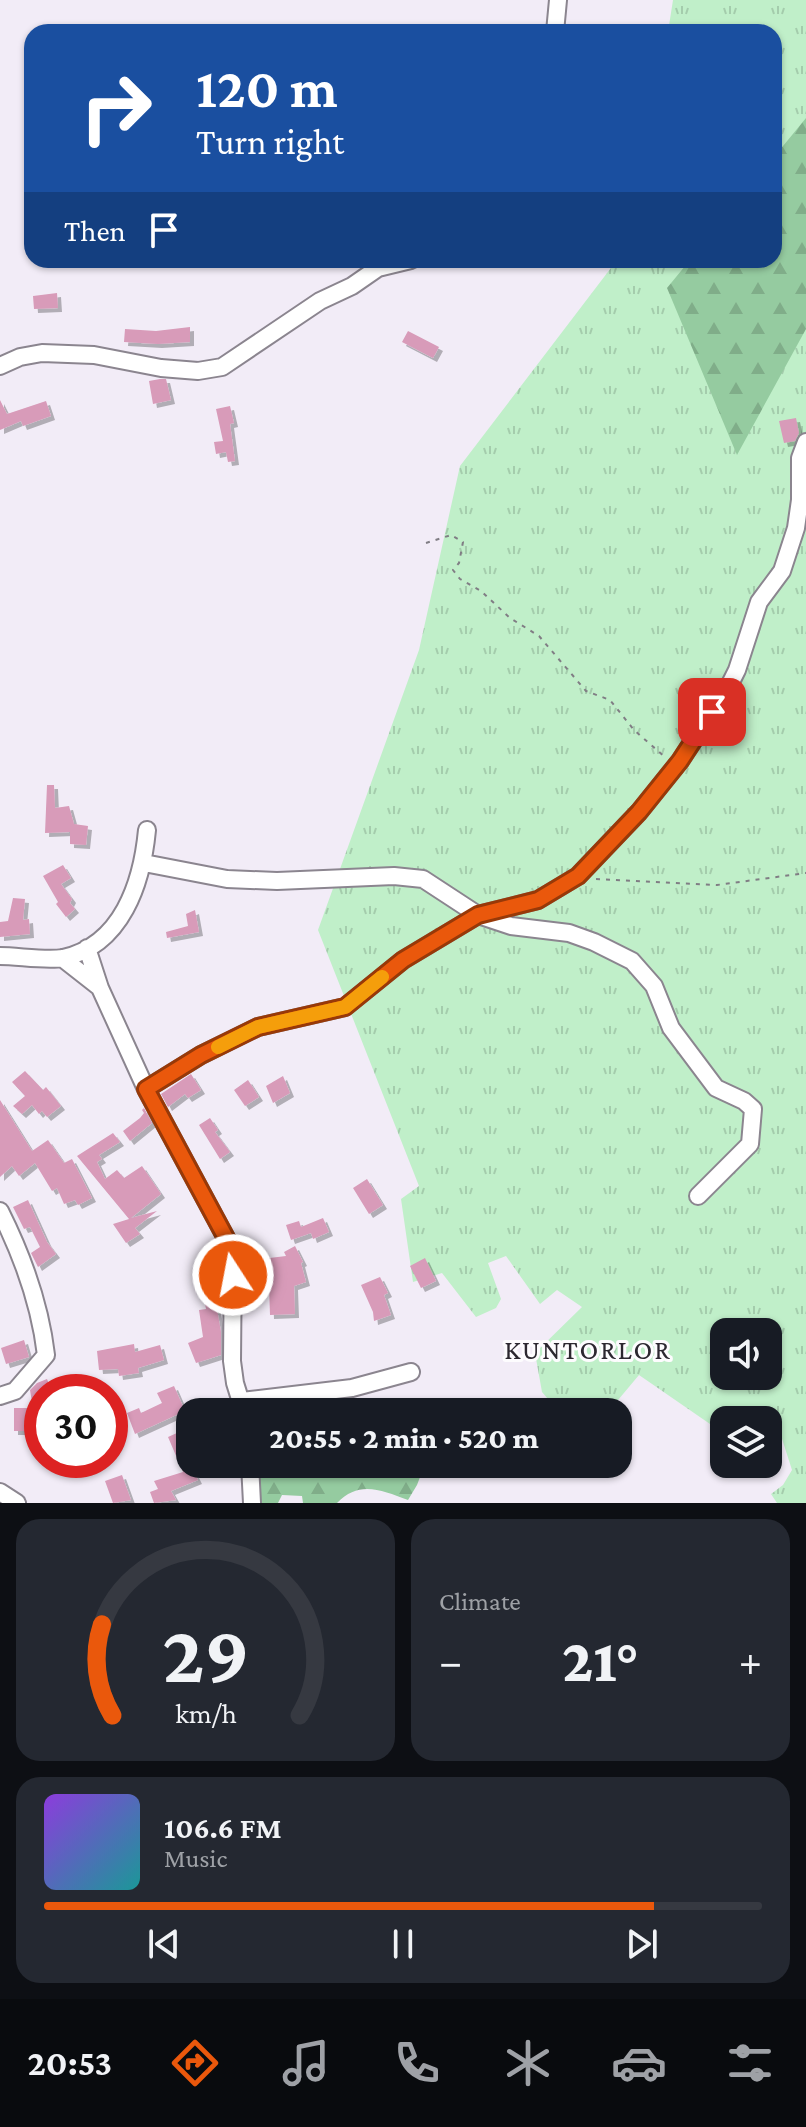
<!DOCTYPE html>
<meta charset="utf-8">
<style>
body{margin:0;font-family:"Crimson Pro",serif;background:#242831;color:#f1f3f6;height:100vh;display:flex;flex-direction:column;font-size:30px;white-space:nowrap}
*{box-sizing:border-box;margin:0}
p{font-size:26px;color:#9ea1a6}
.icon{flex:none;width:44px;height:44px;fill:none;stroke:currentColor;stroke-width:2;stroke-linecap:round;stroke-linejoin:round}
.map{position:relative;height:1503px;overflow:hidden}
.drawer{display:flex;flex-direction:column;gap:16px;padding:16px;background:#0d0f14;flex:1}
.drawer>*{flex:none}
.guide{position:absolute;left:24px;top:24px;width:758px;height:244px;border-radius:24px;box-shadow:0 2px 6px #0004;background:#1a4fa0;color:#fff;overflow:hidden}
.controls{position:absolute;left:710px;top:1318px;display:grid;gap:16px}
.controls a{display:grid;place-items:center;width:72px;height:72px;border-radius:16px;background:#171b24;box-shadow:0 2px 6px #0004;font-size:40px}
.speed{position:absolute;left:24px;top:1374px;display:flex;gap:16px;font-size:40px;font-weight:700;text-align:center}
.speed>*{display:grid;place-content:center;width:104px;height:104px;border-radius:50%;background:#171b24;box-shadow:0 2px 6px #0004;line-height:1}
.speed .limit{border:12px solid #d22;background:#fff;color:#111}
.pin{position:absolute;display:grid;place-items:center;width:68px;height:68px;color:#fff;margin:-34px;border-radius:16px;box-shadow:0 4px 12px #0006}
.me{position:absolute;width:88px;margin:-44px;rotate:349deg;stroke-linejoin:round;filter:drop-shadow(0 0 6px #0008)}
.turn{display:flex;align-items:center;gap:28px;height:168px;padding:0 40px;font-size:36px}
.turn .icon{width:104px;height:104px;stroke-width:2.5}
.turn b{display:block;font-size:56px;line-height:68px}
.then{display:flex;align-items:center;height:76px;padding:0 40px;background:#0003;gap:16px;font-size:30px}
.big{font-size:60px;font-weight:800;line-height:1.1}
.drawer .widget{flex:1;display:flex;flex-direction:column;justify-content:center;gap:12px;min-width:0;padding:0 28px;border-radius:24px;background:#242831}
.drawer .dial{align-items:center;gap:0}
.dial svg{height:208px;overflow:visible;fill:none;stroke:#363941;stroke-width:7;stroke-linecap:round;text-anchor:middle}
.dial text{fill:#f1f3f6;stroke:none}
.song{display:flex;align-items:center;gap:24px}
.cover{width:96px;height:96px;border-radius:12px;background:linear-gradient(135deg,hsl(270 70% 55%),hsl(180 70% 35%))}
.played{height:8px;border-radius:4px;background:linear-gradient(90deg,#ea580c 85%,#363941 85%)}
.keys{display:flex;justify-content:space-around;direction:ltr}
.heat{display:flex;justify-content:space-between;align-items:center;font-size:44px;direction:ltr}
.drawer .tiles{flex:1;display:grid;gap:16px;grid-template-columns:1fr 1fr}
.widget:last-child{grid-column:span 2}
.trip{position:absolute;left:176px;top:1398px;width:456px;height:80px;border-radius:24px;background:#171b24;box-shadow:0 2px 6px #0004;font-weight:800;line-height:80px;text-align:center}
.tab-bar{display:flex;height:128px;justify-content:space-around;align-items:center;background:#090b0e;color:#9ea1a6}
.tab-bar .icon{width:56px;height:56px}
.tab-bar .selected{color:#ea580c}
.tab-bar b{font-size:36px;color:#f1f3f6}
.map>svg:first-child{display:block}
</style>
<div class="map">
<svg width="806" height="1503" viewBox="0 0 806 1503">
<defs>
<pattern id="grass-tufts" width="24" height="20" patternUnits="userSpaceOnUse" patternTransform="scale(2)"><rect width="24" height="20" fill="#c0efc9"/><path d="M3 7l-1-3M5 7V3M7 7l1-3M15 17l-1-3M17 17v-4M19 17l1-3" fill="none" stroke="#a4ccac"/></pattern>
<pattern id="forest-firs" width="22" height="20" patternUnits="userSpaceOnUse" patternTransform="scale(2)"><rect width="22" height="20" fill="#95cba0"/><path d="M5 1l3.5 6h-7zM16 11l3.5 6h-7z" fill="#80ad89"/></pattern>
<filter id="shadow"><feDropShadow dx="4" dy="4" stdDeviation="0" flood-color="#0004"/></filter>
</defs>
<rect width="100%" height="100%" fill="#f2ecf7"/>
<path fill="url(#grass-tufts)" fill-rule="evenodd" d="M673 0H806V1503H777L771 1494 783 1485 792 1470 776 1420H724V1423L710 1424 639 1375 608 1412H559L542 1392 535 1353 582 1307 557 1290 540 1304 506 1256 488 1263 501 1299 496 1308 476 1317 442 1273 413 1282 401 1199 419 1186 318 930 419 650 460 466 617 260H774V32H668ZM724 1332H768V1376H724Z"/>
<path fill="url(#forest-firs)" d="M806 118V329L737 455 667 288 690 260H774V157Z
M261 1464H425L417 1485 408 1500C381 1490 359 1480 337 1503H303L302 1496 282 1495 278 1503H260L257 1467Z"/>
<path fill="#d89bb9" filter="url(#shadow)" d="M57 293 58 308 34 309 33 296Z
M190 327V342L158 344 124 342 125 329 156 331Z
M408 331 439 347 433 358 402 342Z
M160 379H166L171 400 153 404 149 381Z
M0 400 7 414 46 401 51 416 23 426 21 421 0 430Z
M230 406 234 423 230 424 235 461 228 462 226 452 216 454 214 442 223 441 216 409Z
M796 418 799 433 795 441 784 443 779 421Z
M47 785H54L55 808 69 806 74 824 88 826 86 845 70 844V832L45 833Z
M63 865 71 878 61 884 72 899 70 903 75 909 66 917 56 904 58 902 43 876Z
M13 898 25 899 23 920 29 919 30 934 0 937V922L8 921Z
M195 910 199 932 167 938 166 932 188 926 186 914Z
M25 1071 43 1090 46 1087 61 1106 47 1117 42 1111 39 1114 32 1105 22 1114 13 1106 25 1096 12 1082Z
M191 1074 201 1090 188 1098 185 1094 168 1107 161 1094Z
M283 1076 290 1093 273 1103 266 1086Z
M248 1080 259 1097 245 1106 234 1090Z
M0 1100 32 1151 48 1140 64 1163 72 1159 92 1198 78 1205 75 1200 64 1204 57 1188 52 1191 35 1163 19 1176 12 1166 0 1177Z
M144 1108 152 1123 130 1141 123 1131 140 1118 144 1113 142 1110Z
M210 1118 218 1130 215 1132 230 1152 220 1159 199 1125Z
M113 1133 120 1142 99 1155 102 1159 97 1162 105 1179 117 1170 124 1178 142 1166 161 1194 131 1218 157 1211 135 1228 140 1234 126 1243 113 1224 129 1219 77 1156Z
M367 1179 383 1205 369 1214 353 1188Z
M28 1200 47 1242 56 1254 38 1267 31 1253 40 1247 30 1227 24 1229 13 1207Z
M323 1218 329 1232 313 1239 311 1233 291 1240 286 1225 299 1221 301 1227Z
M295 1246 303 1262 301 1263 306 1282 294 1286 295 1314 270 1315 269 1287H266L265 1280 246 1284 244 1261 286 1256 284 1252Z
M211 1257 216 1265 212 1268 222 1288 214 1292 221 1332V1355L196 1363 188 1343 203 1337 199 1310 206 1309 203 1294 196 1279 206 1274 200 1265Z
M425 1258 436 1281 421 1288 410 1266Z
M380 1277 388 1293 384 1295 391 1315 374 1321 373 1312 361 1285Z
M24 1340 29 1357 6 1364 1 1348Z
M134 1344 135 1352 160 1345 164 1360 138 1368 139 1373 119 1376 118 1369 99 1370 97 1351Z
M47 1379 52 1392H42V1431H14V1408H33L30 1390 37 1383Z
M174 1386 185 1411 135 1434 127 1413 139 1408 141 1413 162 1403 157 1393Z
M188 1428 190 1464 198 1480 171 1491 176 1500 154 1503 150 1492 158 1489 154 1481 183 1472 168 1437Z
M122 1475 131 1500 113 1503 105 1481Z"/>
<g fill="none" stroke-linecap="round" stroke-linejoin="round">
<defs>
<path id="minor" d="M555 32 558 0
M0 366 20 357 42 353 94 355 161 368 198 371 222 367 320 301 352 286 378 268 411 260
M144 863 227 879 277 881 394 876 423 879 478 915 511 926 569 933 594 942 632 961 654 986 671 1028 716 1088 744 1101 753 1109 750 1144 698 1196
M87 948 100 988 146 1089 233 1251 232 1361 235 1383 244 1412
M0 956C18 956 46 961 63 958 122 945 142 883 147 830
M62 958 99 987
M146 1089 201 1055 258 1027 345 1007 403 960 478 915 538 900 578 876 639 812 680 761 728 688 737 670 759 602 782 571 796 528 800 500V458L806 442
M0 1211C23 1257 40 1304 46 1355L15 1391 0 1396
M242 1401 352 1388 411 1372
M250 1464 252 1503
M0 1492 17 1503"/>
</defs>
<use href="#minor" stroke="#8b858f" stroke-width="20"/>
<path stroke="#807d84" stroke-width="2" stroke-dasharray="4 6" stroke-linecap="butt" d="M426 543 451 535 463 542 459 563 453 570 460 579 481 591 510 618 539 636 586 691 610 700 634 730 666 758
M596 879 717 885 806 873"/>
<use href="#minor" stroke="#fff" stroke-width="16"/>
</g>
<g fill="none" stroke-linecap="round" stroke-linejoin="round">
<defs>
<path id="route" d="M233 1275V1251L146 1089 201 1055 258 1027 345 1007 403 960 478 915 538 900 578 876 639 812 680 761 712 712"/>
</defs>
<use href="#route" stroke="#983908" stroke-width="20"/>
<use href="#route" stroke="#ea580c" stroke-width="14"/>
<path stroke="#f59e0b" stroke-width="14" d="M218 1047 258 1027 345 1007 382 977"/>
</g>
<g text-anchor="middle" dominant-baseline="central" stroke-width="6" stroke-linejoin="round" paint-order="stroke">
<g font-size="28" letter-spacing="2" fill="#2c2830" stroke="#fdfcfe">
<text x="588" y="1349">KUNTORLOR</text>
</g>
</g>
</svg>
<div class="controls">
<a><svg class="icon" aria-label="sound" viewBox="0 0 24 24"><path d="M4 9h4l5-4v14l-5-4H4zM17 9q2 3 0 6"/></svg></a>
<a><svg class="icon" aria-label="layers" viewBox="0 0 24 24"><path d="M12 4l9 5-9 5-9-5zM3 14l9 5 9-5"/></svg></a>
</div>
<div class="speed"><div class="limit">30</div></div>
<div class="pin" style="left:712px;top:712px;background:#d93025"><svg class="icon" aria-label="arrive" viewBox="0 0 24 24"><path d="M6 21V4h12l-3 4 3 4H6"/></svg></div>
<svg class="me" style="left:233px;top:1275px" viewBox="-20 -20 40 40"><circle r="17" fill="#ea580c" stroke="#fff" stroke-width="3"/><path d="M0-11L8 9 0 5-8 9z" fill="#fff"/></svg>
<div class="trip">20:55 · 2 min · 520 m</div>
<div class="guide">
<div class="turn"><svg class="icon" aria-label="right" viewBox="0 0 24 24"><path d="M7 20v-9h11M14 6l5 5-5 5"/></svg><div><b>120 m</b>Turn right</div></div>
<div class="then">Then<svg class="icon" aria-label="arrive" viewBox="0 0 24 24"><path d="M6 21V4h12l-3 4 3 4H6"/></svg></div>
</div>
</div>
<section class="drawer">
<div class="tiles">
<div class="widget dial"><svg viewBox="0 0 100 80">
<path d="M14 69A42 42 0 1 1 86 69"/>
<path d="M14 69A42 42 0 0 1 10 34" stroke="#ea580c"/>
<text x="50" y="56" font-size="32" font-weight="700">29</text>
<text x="50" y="72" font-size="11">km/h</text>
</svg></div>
<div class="widget"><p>Climate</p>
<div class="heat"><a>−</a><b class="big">21°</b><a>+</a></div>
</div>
<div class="widget">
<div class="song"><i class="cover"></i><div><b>106.6 FM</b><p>Music</p></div></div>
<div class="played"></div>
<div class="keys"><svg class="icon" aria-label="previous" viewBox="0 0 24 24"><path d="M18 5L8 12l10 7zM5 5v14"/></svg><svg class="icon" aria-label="pause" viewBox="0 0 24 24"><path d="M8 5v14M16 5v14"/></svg><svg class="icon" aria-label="next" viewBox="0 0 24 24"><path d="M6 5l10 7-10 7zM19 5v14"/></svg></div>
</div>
</div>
</section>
<nav class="tab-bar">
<b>20:53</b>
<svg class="icon selected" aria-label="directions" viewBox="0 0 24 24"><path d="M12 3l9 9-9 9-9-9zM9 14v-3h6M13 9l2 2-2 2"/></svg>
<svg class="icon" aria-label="music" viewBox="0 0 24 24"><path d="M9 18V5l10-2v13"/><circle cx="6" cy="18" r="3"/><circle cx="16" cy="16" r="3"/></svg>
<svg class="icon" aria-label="phone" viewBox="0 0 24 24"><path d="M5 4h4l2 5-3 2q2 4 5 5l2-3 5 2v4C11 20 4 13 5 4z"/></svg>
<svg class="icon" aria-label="climate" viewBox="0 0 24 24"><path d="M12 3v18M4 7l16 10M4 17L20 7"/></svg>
<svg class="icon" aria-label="car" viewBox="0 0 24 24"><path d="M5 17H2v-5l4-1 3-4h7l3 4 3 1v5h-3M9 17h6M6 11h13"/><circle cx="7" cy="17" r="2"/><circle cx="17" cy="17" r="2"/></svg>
<svg class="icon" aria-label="filters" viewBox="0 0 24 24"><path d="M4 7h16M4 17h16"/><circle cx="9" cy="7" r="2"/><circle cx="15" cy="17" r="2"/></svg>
</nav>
